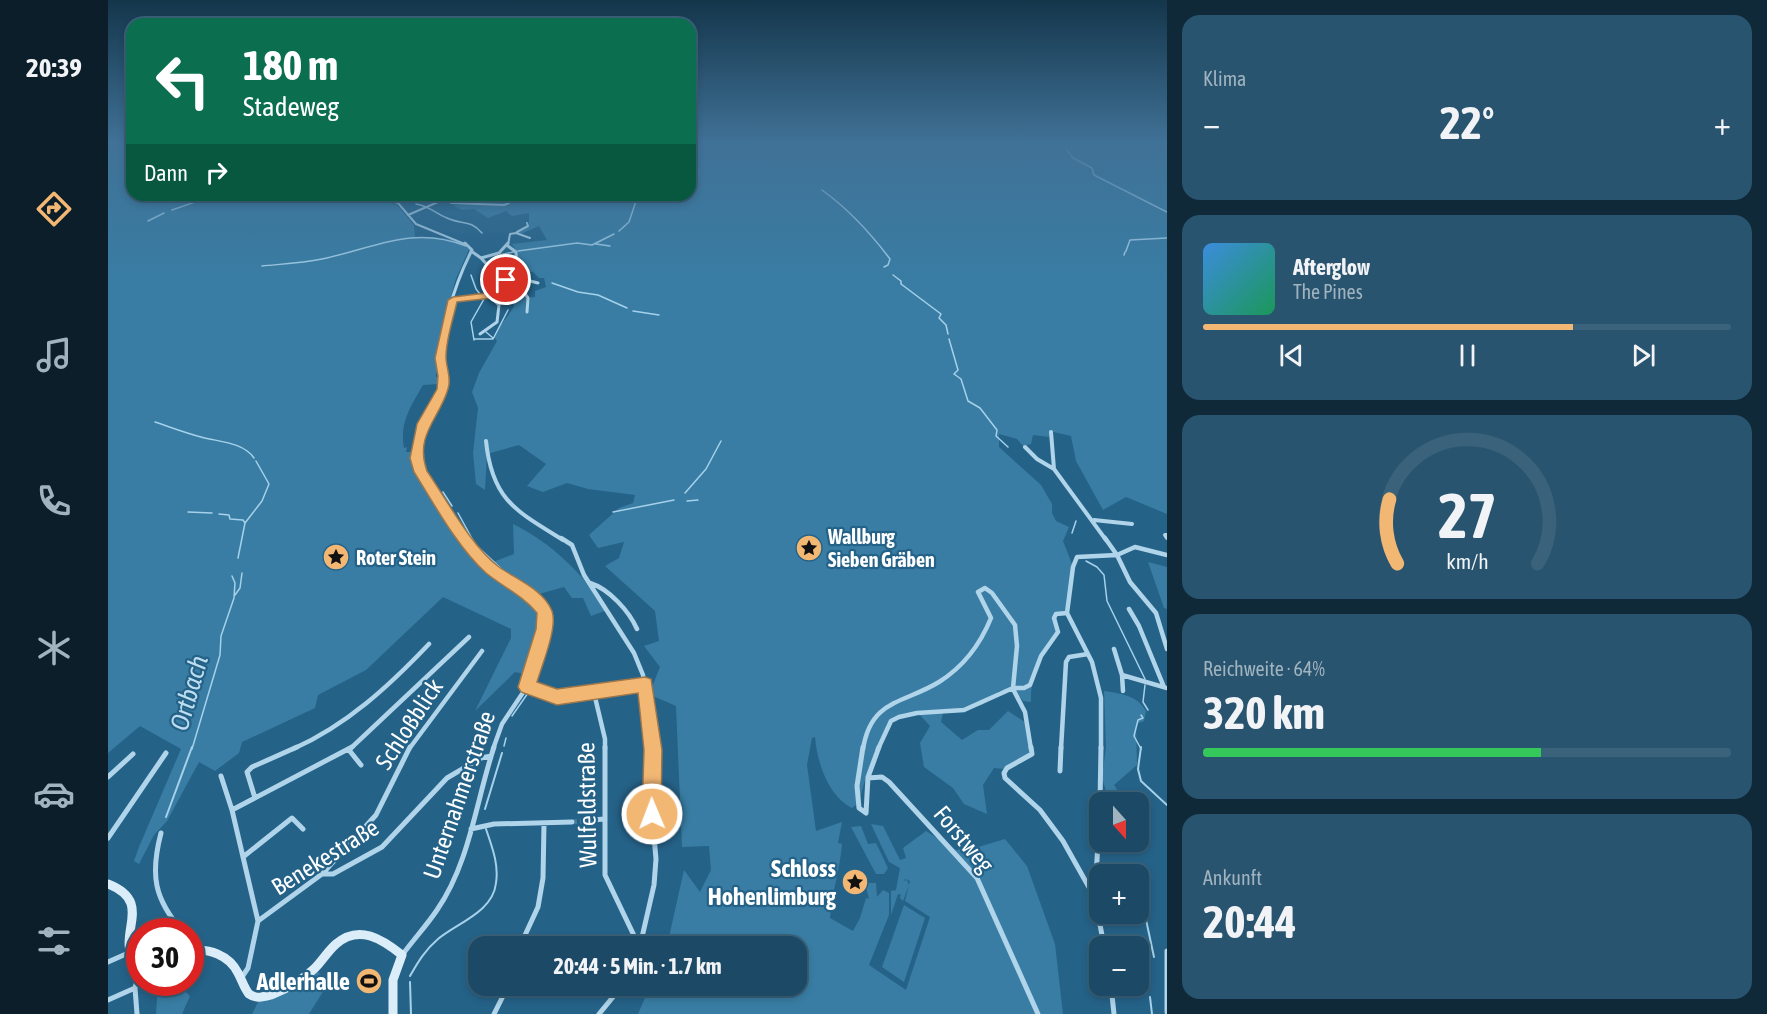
<!DOCTYPE html>
<html lang="de">
<meta charset="utf-8">
<style>
body{margin:0;font-family:"Asap Condensed",sans-serif;background:#29546f;color:#f1f3f6;height:100vh;display:flex;flex-direction:column;font-size:22px;white-space:nowrap}
*{box-sizing:border-box;margin:0}
p{font-size:20px;color:#a0b3bf}
.icon{flex:none;width:33px;height:33px;fill:none;stroke:currentColor;stroke-width:2;stroke-linecap:round;stroke-linejoin:round}
.map{position:relative;flex:1;overflow:hidden}
.details{display:flex;flex-direction:column;gap:15px;padding:15px;background:#0f2938;width:600px}
.details>*{flex:none}
.guide{position:absolute;left:18px;top:18px;width:570px;height:183px;border-radius:18px;box-shadow:0 3px 9px #0003,0 0 0 2px #3a627a;background:#0b6e4f;color:#fff;overflow:hidden}
.needle{width:39px;rotate:159deg}
.controls{position:absolute;left:981px;top:792px;display:grid;gap:12px}
.controls a{display:grid;place-items:center;width:60px;height:60px;border-radius:12px;background:#1c4a66;box-shadow:0 3px 9px #0003,0 0 0 2px #3a627a;font-size:30px}
.speed{position:absolute;left:18px;top:918px;display:flex;gap:12px;font-size:30px;font-weight:700;text-align:center}
.speed>*{display:grid;place-content:center;width:78px;height:78px;border-radius:50%;background:#1c4a66;box-shadow:0 3px 9px #0003,0 0 0 2px #3a627a;line-height:1}
.speed .limit{border:9px solid #d22;background:#fff;color:#111}
.pin{position:absolute;display:grid;place-items:center;width:51px;height:51px;color:#fff;margin:-26px;border:3px solid #fff;border-radius:50%;box-shadow:0 2px 6px #0007}
.me{position:absolute;width:66px;margin:-33px;rotate:359deg;stroke-linejoin:round;filter:drop-shadow(0 0 4px #0008)}
.turn{display:flex;align-items:center;gap:21px;height:126px;padding:0 18px;font-size:27px}
.turn .icon{width:78px;height:78px;stroke-width:2.5}
.turn b{display:block;font-size:42px;line-height:51px}
.then{display:flex;align-items:center;height:57px;padding:0 18px;background:#0003;gap:12px;font-size:22px}
.big{font-size:45px;font-weight:700;line-height:1.1}
.details .widget{flex:1;display:flex;flex-direction:column;justify-content:center;gap:9px;min-width:0;padding:0 21px;border-radius:18px;background:#29546f}
.details .dial{align-items:center;gap:0}
.dial svg{height:156px;overflow:visible;fill:none;stroke:#3a627a;stroke-width:7;stroke-linecap:round;text-anchor:middle}
.dial text{fill:#f1f3f6;stroke:none}
.song{display:flex;align-items:center;gap:18px}
.cover{width:72px;height:72px;border-radius:9px;background:linear-gradient(135deg,hsl(210 70% 55%),hsl(150 70% 35%))}
.played{height:6px;border-radius:3px;background:linear-gradient(90deg,#f3b774 70%,#3a627a 70%)}
.keys{display:flex;justify-content:space-around;direction:ltr}
.heat{display:flex;justify-content:space-between;align-items:center;font-size:33px;direction:ltr}
.charge{height:9px;border-radius:4px;background:linear-gradient(90deg,#34c759 64%,#3a627a 0)}
.trip{position:absolute;left:360px;top:936px;width:339px;height:60px;border-radius:18px;background:#1c4a66;box-shadow:0 3px 9px #0003,0 0 0 2px #3a627a;font-weight:700;line-height:60px;text-align:center}
main{display:flex;flex:1;min-height:0}
.dock{display:flex;flex-direction:column;width:108px;justify-content:space-around;align-items:center;background:#0b1e29;color:#a0b3bf}
.dock .icon{width:42px;height:42px}
.dock .on{color:#f3b774}
.dock b{font-size:27px;color:#f1f3f6}
.map>svg:first-child{display:block}
</style>
<main>
<nav class="dock">
<b>20:39</b>
<svg class="icon on" aria-label="directions" viewBox="0 0 24 24"><path d="M12 3l9 9-9 9-9-9zM9 14v-3h6M13 9l2 2-2 2"/></svg>
<svg class="icon" aria-label="music" viewBox="0 0 24 24"><path d="M9 18V5l10-2v13"/><circle cx="6" cy="18" r="3"/><circle cx="16" cy="16" r="3"/></svg>
<svg class="icon" aria-label="phone" viewBox="0 0 24 24"><path d="M5 4h4l2 5-3 2q2 4 5 5l2-3 5 2v4C11 20 4 13 5 4z"/></svg>
<svg class="icon" aria-label="climate" viewBox="0 0 24 24"><path d="M12 3v18M4 7l16 10M4 17L20 7"/></svg>
<svg class="icon" aria-label="car" viewBox="0 0 24 24"><path d="M5 17H2v-5l4-1 3-4h7l3 4 3 1v5h-3M9 17h6M6 11h13"/><circle cx="7" cy="17" r="2"/><circle cx="17" cy="17" r="2"/></svg>
<svg class="icon" aria-label="filters" viewBox="0 0 24 24"><path d="M4 7h16M4 17h16"/><circle cx="9" cy="7" r="2"/><circle cx="15" cy="17" r="2"/></svg>
</nav>
<div class="map">
<svg width="1059" height="1014" viewBox="0 0 1059 1014">
<rect width="100%" height="100%" fill="#256288"/>
<path fill="#397da4" d="M0 142H24V195H258L289 205 306 225 307 237C323 237 348 236 361 249L347 281 343 299 340 301 342 305 330 358 332 372 328 373V377H333L332 384 315 385C303 406 291 423 296 448L299 447 298 452H304C307 481 365 558 387 576 405 591 431 595 434 622L421 675 407 672 367 711 403 638V629L335 597 258 670 210 695 207 708 134 742 131 753 107 771 91 762 59 821 46 835 31 864 26 861 31 847 73 749 32 726 0 753Z
M582 142H1059V514L1018 497 995 510 968 461 963 436 941 431V437L925 435 923 444 915 446 909 439 891 434V447L933 485 944 504V513L948 521 961 527 955 541 964 564 959 613 948 614 950 632C934 654 922 674 923 702L915 701 905 689 891 691 874 705 835 713 833 722 854 740 870 730H881L900 711 917 722 922 754 896 769 886 768 875 785 879 814 856 804 845 788 816 767 812 743 822 726 810 713C800 713 791 713 784 721 769 736 756 782 751 803L744 808C720 796 709 762 707 737L704 738 699 765 708 831 734 822 730 843 734 844C732 869 724 892 722 918L745 931 752 918 758 898 761 899 757 883H768L769 897 775 890 781 893V915L761 965 798 990 822 917 797 901 802 881 797 879 791 893 796 881 799 880 801 885 795 901 792 898 793 895 790 894 783 915V891L788 890 792 868 781 862 763 824 775 826 792 860 798 858 795 848 818 831 848 850 867 848 897 839 919 866 947 944 955 1014H530L542 986H688V946H559L576 870 592 892 603 870 601 846 574 847 568 706 545 696 544 687 552 667 536 646 551 641 547 611 497 566 511 558 516 542 490 548 481 535 511 508 525 503 527 495 480 489 459 483 435 492 419 486 438 464 411 445 379 454 377 490 368 484 365 453 370 408 364 392 371 373 389 341 386 337C390 326 400 318 406 306L402 290 410 289 417 298 427 297V291L438 287 436 278H431L425 272 410 271 409 252 404 244 439 240 431 226 413 234 409 233 421 226V213L404 216 398 211 380 218 366 209 354 210 344 205 367 204 366 200 358 195H399L401 202 419 199V195H582Z
M405 524C444 543 475 574 499 610L483 616 475 598H464L456 587 431 594 385 562 406 554Z
M1040 562 1059 567V609L1056 608Z
M996 691C1014 694 1029 695 1038 711L1036 721 1028 724 1029 765 1006 785 1017 802 999 794 994 778 998 747Z
M753 826 760 844 768 843 780 868 776 874H768L743 827Z
M796 905 817 918 796 982 774 967Z
M211 964 210 972 221 982 201 1014H144L152 998 160 996Z
M50 982 69 983 82 996 74 1014H48Z"/>
<g fill="none" stroke-linecap="round" stroke-linejoin="round">
<path stroke="#a5d1ea" stroke-width="1.5" d="M958 149 965 158 984 168 986 175 1059 212
M582 173 590 171
M714 190C739 208 764 235 782 259L780 265 776 267
M308 202 319 198
M308 204C321 206 327 213 339 218 354 225 362 219 374 233
M64 210 107 195
M40 221 56 213
M511 231 521 222 530 195
M488 244 502 246
M410 251 469 243 484 245 506 234
M1018 251 1022 240 1059 238
M395 254 406 252
M1016 255 1017 252
M154 266C174 264 194 263 214 259 267 248 304 225 358 246
M363 275 368 289 376 299 363 322 366 340
M785 275 793 281V284L833 314 831 318 838 325 840 334
M444 283 470 292 490 295 519 308
M525 311 551 315
M378 332 385 338
M366 339H385L400 310
M841 339 850 370 846 374 853 379 860 401 872 408 889 430 888 436 900 447
M47 422C62 427 78 433 93 437 111 442 135 442 146 458
M320 423 322 418
M335 492 344 506
M577 493 598 469 613 441
M579 501 590 500
M80 512 104 513
M505 512 566 500
M350 513 367 544 402 577
M111 514 121 515 122 519 135 520 137 523
M964 533 968 521
M130 558 137 523 154 501 161 484 148 461
M978 561 989 567 996 575 999 601 1037 679
M127 595 132 588 134 573
M1037 685 1035 702 1040 710
M1033 715 1035 718 1030 720 1026 736 1033 749
M404 716 420 693
M396 746 398 738
M84 749 112 655 113 636 126 598 127 583 124 576"/>
<path stroke="#a5d1ea" stroke-width="2" d="M1033 747 1030 769 1033 781 1059 805
M377 809 394 753
M58 817 84 747
M1040 882 1037 915 1046 957
M302 976C310 962 317 950 330 939 349 923 385 912 388 883 391 864 384 847 378 829
M302 982 303 1014
M1042 997 1044 1014"/>
<path stroke="#608aa3" stroke-width="3" d="M393 254 401 263 399 265"/>
<path stroke="#467a9a" stroke-width="5" stroke-dasharray="5 3" stroke-linecap="butt" d="M464 822 485 820"/>
<path stroke="#b0d4e9" stroke-width="2" d="M0 142H3
M261 195 290 203 308 224 359 245
M314 195 329 201
M335 200 344 203 396 205 401 203 400 195
M300 215 337 199V195
M409 232 420 226 419 223
M400 245 402 234 408 233 422 238"/>
<path stroke="#b0d4e9" stroke-width="3" d="M400 246 408 252 409 272 414 279 409 283 420 298 419 312
M373 258 391 253 400 243
M414 279 430 283
M393 280 399 279 397 267
M345 300 381 296 393 280 373 258 363 251
M372 334 389 322 391 305 381 296
M336 375C327 341 348 281 364 250L357 243"/>
<path stroke="#b0d4e9" stroke-width="4" d="M335 373 334 389 318 417 308 458 313 472 358 540
M943 432 946 469
M378 441C384 500 408 511 455 540
M917 447 929 459 946 469 998 540
M986 520 1024 524
M1059 535H1057L1059 538"/>
<path stroke="#b0d4e9" stroke-width="4.5" d="M357 538C365 550 374 561 385 570 404 586 431 592 438 619L422 682 394 724 385 749
M453 538 464 545 476 575 526 653 535 675 545 749
M997 538 1009 555 1022 582 1048 613 1059 649
M482 583C501 589 521 611 529 629
M1021 609 1031 626 1056 687
M959 613 984 662 993 698V749
M959 613 965 567 969 557 1009 555 1027 547 1059 555
M1006 649 1014 675 1059 688
M1014 675 1015 691
M419 687 449 697 537 685
M905 688H916L922 685 933 656 950 632 946 618 948 614 959 613
M905 689 917 712 923 749
M486 693 497 739V749
M185 749C239 725 281 686 321 644
M242 749 361 637
M301 749 374 651
M755 749C763 699 795 704 831 682 855 667 872 645 883 618L870 592 877 588 884 593 907 625 909 646 905 688
M770 749 783 721 791 717 809 713 856 710 905 688
M953 749 958 662 961 657 980 654"/>
<path stroke="#b0d4e9" stroke-width="5" d="M497 747V875L531 946
M755 747 749 786 751 808 758 813 760 777 771 747
M923 747 924 754 899 768 896 773 897 778 932 810 955 841 987 898
M241 750 253 765
M952 771 953 747
M113 776 124 810 150 921 140 968 134 977
M0 777 25 754
M760 778 774 777 781 782 869 878 930 1014
M147 798 139 772 144 767 189 747
M992 802 993 747
M992 803 987 898 996 946
M124 810 244 747
M485 820 496 819
M363 829 386 824 464 822
M53 833C42 875 46 899 75 932
M0 838 58 753
M135 857 184 818 195 829
M215 874H225L274 847 339 778 373 758 383 756
M150 921 214 874 268 815 302 747
M412 946 430 907 435 878 436 824
M532 946 546 885 548 859 543 803 545 747
M1059 951V1012
M295 954C306 939 319 925 329 910 362 862 368 801 386 747
M0 962 18 954
M1003 986 1006 1014
M27 988 29 1014
M0 1000 27 988 32 970
M386 1014 400 986
M491 1014 514 986"/>
<path stroke="#dbedf8" stroke-width="9" d="M0 884C51 904 1 939 32 967
M82 951C101 948 121 955 130 973 134 980 136 988 141 994 148 999 155 997 163 995 178 989 195 980 207 968 214 961 220 951 228 944 251 924 274 939 294 955L285 980V1014"/>
</g>
<linearGradient id="sky" x2="0" y2="1"><stop stop-color="#14364b"/><stop offset="0.5" stop-color="#407196"/><stop offset="1" stop-color="#407196" stop-opacity="0"/></linearGradient>
<rect width="1059" height="284" fill="url(#sky)"/>
<path fill="#f3b774" stroke="#9e774b" stroke-width="1.5" d="M398 277 403 280 393 284 384 298 349 302C345 320 338 339 338 357 338 368 344 378 340 389 332 418 306 435 319 471 339 500 363 546 391 567 408 579 436 590 444 611 450 627 434 665 429 682L449 689 537 677 543 679 554 750 553 814 551 821 544 824 537 821 534 814 536 750 530 693 449 705 413 692 410 687 428 629 429 613C414 595 395 587 378 573 350 548 326 504 306 472L302 458 309 424 329 389 330 376 327 358 340 300 345 297 378 293 386 280Z"/>
<defs>
<symbol id="sight-disc" viewBox="-11 -11 22 22"><circle r="9.5" fill="#f3b774" stroke="#256288"/><path d="M0-6L1.8-2.2L6-1.7L2.9 1.2L3.7 5.4L0 3.3L-3.7 5.4L-2.9 1.2L-6-1.7L-1.8-2.2Z" fill="#111"/></symbol>
<symbol id="stadium-disc" viewBox="-11 -11 22 22"><circle r="9.5" fill="#f3b774" stroke="#256288"/><path d="M0-5a6.5 5 0 1 0 0 10a6.5 5 0 1 0 0-10ZM-3.5-1.8h7v3.6h-7Z" fill="#111"/></symbol>
</defs>
<g fill-rule="evenodd">
<use href="#sight-disc" x="686" y="533" width="30" height="30"/>
<use href="#sight-disc" x="213" y="542" width="30" height="30"/>
<use href="#sight-disc" x="732" y="867" width="30" height="30"/>
<use href="#stadium-disc" x="246" y="966" width="30" height="30"/>
</g>
<g text-anchor="middle" dominant-baseline="central" stroke-width="4.5" stroke-linejoin="round" paint-order="stroke">
<g font-size="20" font-weight="bold" fill="#fff" stroke="#256288" text-anchor="start">
<text x="720" y="536">Wallburg<tspan x="720" dy="23">Sieben Gräben</tspan></text>
<text x="248" y="557">Roter Stein</text>
</g>
<g font-size="24" fill="#fff" stroke="#256288">
<text transform="translate(301 724) rotate(-57)">Schloßblick</text>
<text transform="translate(351 795) rotate(-71)">Unternahmerstraße</text>
<text transform="translate(479 805) rotate(-91)">Wulfeldstraße</text>
<text transform="translate(856 839) rotate(50)">Forstweg</text>
<text transform="translate(217 857) rotate(-32)">Benekestraße</text>
</g>
<g font-size="24" font-weight="bold" fill="#fff" stroke="#256288" text-anchor="end">
<text x="728" y="868">Schloss<tspan x="728" dy="28">Hohenlimburg</tspan></text>
<text x="242" y="981">Adlerhalle</text>
</g>
<g font-size="26" font-style="italic" fill="#bcdef0" stroke="#256288">
<text transform="translate(81 693) rotate(-74)">Ortbach</text>
</g>
</g>
</svg>
<div class="controls">
<a><svg class="needle" viewBox="-14 -14 28 28"><path d="M0-13l5 13h-10z" fill="#e53935"/><path d="M0 13l5-13h-10z" fill="#a0b3bf"/></svg></a>
<a>+</a>
<a>−</a>
</div>
<div class="speed"><div class="limit">30</div></div>
<div class="pin" style="left:398px;top:280px;background:#d93025"><svg class="icon" aria-label="arrive" viewBox="0 0 24 24"><path d="M6 21V4h12l-3 4 3 4H6"/></svg></div>
<svg class="me" style="left:544px;top:814px" viewBox="-20 -20 40 40"><circle r="17" fill="#f3b774" stroke="#fff" stroke-width="3"/><path d="M0-11L8 9 0 5-8 9z" fill="#fff"/></svg>
<div class="trip">20:44 · 5 Min. · 1.7 km</div>
<div class="guide">
<div class="turn"><svg class="icon" aria-label="left" viewBox="0 0 24 24"><path d="M17 20v-9H6M10 6l-5 5 5 5"/></svg><div><b>180 m</b>Stadeweg</div></div>
<div class="then">Dann<svg class="icon" aria-label="right" viewBox="0 0 24 24"><path d="M7 20v-9h11M14 6l5 5-5 5"/></svg></div>
</div>
</div>
<section class="details">
<div class="widget"><p>Klima</p>
<div class="heat"><a>−</a><b class="big">22°</b><a>+</a></div>
</div>
<div class="widget">
<div class="song"><i class="cover"></i><div><b>Afterglow</b><p>The Pines</p></div></div>
<div class="played"></div>
<div class="keys"><svg class="icon" aria-label="previous" viewBox="0 0 24 24"><path d="M18 5L8 12l10 7zM5 5v14"/></svg><svg class="icon" aria-label="pause" viewBox="0 0 24 24"><path d="M8 5v14M16 5v14"/></svg><svg class="icon" aria-label="next" viewBox="0 0 24 24"><path d="M6 5l10 7-10 7zM19 5v14"/></svg></div>
</div>
<div class="widget dial"><svg viewBox="0 0 100 80">
<path d="M14 69A42 42 0 1 1 86 69"/>
<path d="M14 69A42 42 0 0 1 10 36" stroke="#f3b774"/>
<text x="50" y="56" font-size="32" font-weight="700">27</text>
<text x="50" y="72" font-size="11">km/h</text>
</svg></div>
<div class="widget"><p>Reichweite · 64%</p><b class="big">320 km</b><div class="charge"></div></div>
<div class="widget"><p>Ankunft</p><b class="big">20:44</b></div>
</section>
</main>
